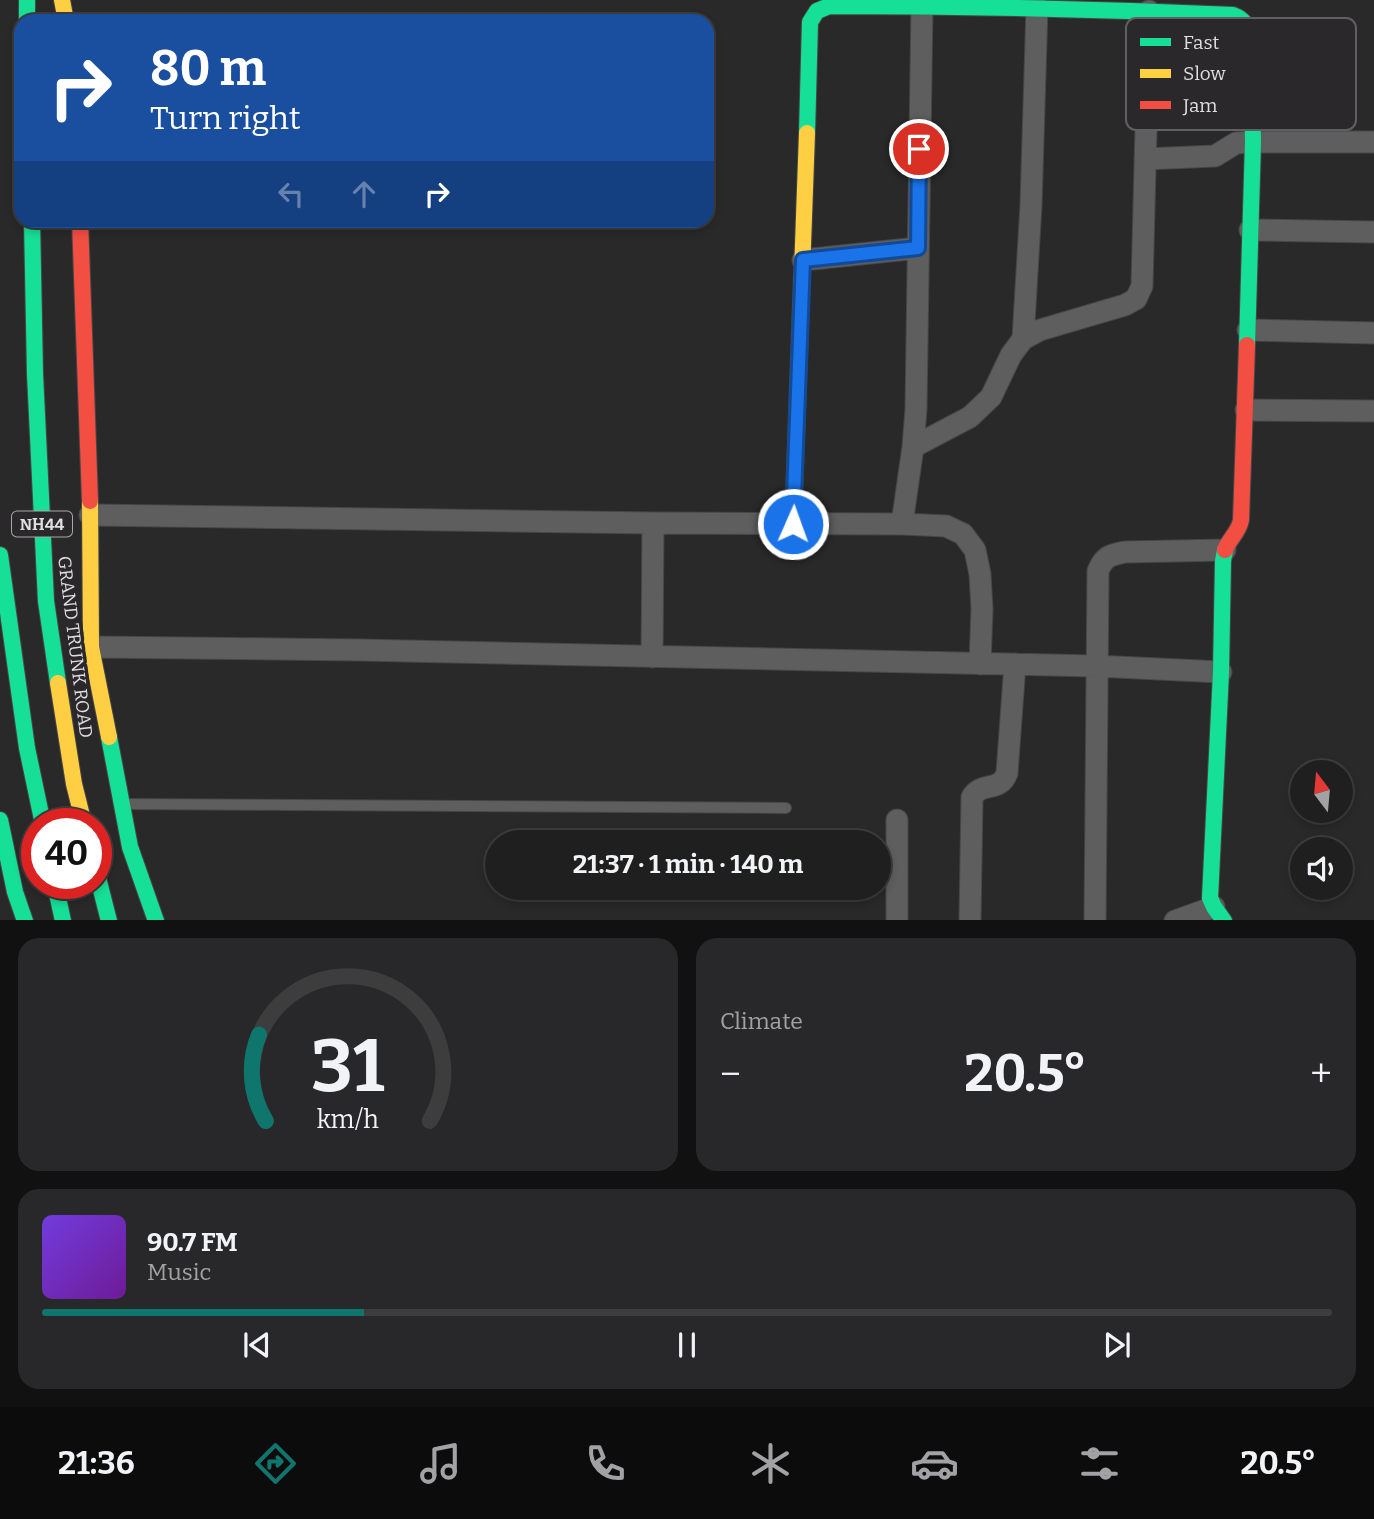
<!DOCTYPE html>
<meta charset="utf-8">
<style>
body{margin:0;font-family:Bitter,serif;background:#282729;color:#f1f3f6;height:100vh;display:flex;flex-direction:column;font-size:26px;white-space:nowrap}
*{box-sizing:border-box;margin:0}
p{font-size:23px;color:#a2a2a5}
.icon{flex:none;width:38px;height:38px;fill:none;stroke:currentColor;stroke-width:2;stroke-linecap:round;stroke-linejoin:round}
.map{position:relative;height:920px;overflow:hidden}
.side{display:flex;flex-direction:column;gap:18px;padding:18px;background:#121112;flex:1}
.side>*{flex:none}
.hud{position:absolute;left:14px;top:14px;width:700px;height:214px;border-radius:21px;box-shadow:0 4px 10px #0003,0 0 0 2px #3d3d3e;background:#1a4fa0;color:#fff;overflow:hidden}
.needle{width:46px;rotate:344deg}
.controls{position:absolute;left:1290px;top:760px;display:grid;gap:14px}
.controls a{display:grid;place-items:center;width:63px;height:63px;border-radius:50%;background:#201f20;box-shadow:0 4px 10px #0003,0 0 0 2px #3d3d3e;font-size:35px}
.speed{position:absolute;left:21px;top:808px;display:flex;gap:14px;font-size:35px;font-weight:700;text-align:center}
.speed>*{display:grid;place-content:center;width:91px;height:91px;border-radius:50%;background:#201f20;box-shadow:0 4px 10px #0003,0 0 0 2px #3d3d3e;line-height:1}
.speed .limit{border:10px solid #d22;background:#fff;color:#111}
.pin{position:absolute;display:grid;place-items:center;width:60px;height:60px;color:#fff;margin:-30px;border:4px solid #fff;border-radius:50%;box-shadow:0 2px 7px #0007}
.me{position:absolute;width:77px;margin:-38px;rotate:2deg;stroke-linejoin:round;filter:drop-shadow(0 0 5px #0008)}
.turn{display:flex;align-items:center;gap:24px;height:147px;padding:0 21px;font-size:32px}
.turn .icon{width:91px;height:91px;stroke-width:2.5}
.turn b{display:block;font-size:49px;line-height:60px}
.lanes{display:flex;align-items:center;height:66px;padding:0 21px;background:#0003;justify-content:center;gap:35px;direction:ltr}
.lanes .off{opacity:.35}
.big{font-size:52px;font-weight:700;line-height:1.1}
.side .widget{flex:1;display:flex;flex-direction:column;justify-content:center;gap:10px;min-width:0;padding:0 24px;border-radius:21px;background:#282729}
.side .dial{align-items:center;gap:0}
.dial svg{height:182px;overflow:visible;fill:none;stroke:#3d3d3e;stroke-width:7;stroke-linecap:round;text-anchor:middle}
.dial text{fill:#f1f3f6;stroke:none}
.song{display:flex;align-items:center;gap:21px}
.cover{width:84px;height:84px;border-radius:10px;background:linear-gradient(135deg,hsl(260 70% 55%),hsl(280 70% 35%))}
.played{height:7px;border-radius:4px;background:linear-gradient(90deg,#0f766e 25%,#3d3d3e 25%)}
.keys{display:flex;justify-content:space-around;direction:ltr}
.heat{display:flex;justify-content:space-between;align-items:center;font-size:38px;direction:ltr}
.side .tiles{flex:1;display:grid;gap:18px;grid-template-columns:1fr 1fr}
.widget:last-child{grid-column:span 2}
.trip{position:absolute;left:485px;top:830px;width:406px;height:70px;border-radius:35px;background:#201f20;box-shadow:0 4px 10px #0003,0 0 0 2px #3d3d3e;font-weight:700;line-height:70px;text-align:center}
.tabs{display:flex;height:112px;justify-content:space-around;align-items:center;background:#0d0c0d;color:#a2a2a5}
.tabs .icon{width:49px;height:49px}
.tabs .selected{color:#0f766e}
.tabs b{font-size:32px;color:#f1f3f6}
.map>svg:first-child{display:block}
</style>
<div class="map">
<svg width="1374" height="921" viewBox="0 0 1374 921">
<rect width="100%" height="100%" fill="#2a292a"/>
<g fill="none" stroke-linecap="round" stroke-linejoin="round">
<defs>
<path id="lane" d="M123 804 786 808"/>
<path id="street" d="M1145 159 1215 156 1236 143 1253 142H1374
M1250 230 1374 232
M803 260 918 248
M1248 330 1374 333
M1023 339 1031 205 1037 7
M1246 410 1374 411
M913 447 970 417 991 397 1011 355 1023 339 1040 330 1125 305 1136 299 1142 286 1149 11
M90 515 653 523 902 524 946 526 963 534 975 550 980 574 982 609 980 664
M902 524 913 447 916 409 922 5
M91 647 360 650 1096 666 1221 672
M652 657 653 523
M897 820V921
M970 921 972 797C982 781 1000 793 1007 773L1015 664
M1095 921 1098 571C1104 556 1110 555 1125 552L1225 550
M1175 921 1214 907"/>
<path id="fast" d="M27 0V21
M807 133 810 22 817 11 829 6C964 6 1098 9 1233 15 1244 19 1248 26 1251 37L1253 142 1247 345
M32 220 35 374 46 601 58 683
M0 555 27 748 43 824
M109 737 130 847 156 921
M0 820 15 892 25 921
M96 870 109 921
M55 884 63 921
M1224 921 1214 907 1210 898 1221 672 1223 561 1225 550"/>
<path id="slow" d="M62 0 66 21
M90 501 91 647 109 737
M793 524 807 133
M58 683 74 784 84 824"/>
<path id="jam" d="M80 220 90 501
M1225 550C1229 539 1239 532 1241 520L1247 345"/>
</defs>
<use href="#lane" stroke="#484748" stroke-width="12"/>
<use href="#street" stroke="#484748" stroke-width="23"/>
<use href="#fast" stroke="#484748" stroke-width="18"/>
<use href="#slow" stroke="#484748" stroke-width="18"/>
<use href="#jam" stroke="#484748" stroke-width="18"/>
<use href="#lane" stroke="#5f5e5f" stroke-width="10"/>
<use href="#street" stroke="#5f5e5f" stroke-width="21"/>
<use href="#fast" stroke="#16e098" stroke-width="16"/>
<use href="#slow" stroke="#ffcf43" stroke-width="16"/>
<use href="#jam" stroke="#f24e42" stroke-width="16"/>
</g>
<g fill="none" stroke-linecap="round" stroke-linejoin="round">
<defs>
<path id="route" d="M793 524 803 260 918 248 919 149"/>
</defs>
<use href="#route" stroke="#114b97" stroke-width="18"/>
<use href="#route" stroke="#1a73e8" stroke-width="12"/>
</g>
<g text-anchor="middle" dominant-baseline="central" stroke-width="7" stroke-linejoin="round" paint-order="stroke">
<rect fill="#2a282b" stroke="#a9a7aa" stroke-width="2" x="12" y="511.5" width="60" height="25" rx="5"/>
<g font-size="16" font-weight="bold" fill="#dfdee0">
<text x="42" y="524">NH44</text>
</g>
<g font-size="18" fill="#dfdee0" stroke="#2a282b">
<text transform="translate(75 647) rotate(83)">GRAND TRUNK ROAD</text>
</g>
</g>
<rect x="1126" y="18" width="230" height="112" rx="10" fill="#2a282b" stroke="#605f61" stroke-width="2"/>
<rect x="1140" y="38" width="31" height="8" fill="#16e098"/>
<rect x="1140" y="69" width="31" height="9" fill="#ffcf43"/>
<rect x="1140" y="101" width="31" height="8" fill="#f24e42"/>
<g font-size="19" fill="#dfdee0">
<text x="1183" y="49">Fast</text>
<text x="1183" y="80">Slow</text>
<text x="1183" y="112">Jam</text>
</g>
</svg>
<div class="controls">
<a><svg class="needle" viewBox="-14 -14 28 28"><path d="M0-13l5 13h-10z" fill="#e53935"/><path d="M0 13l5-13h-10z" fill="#a2a2a5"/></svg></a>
<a><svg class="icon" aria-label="sound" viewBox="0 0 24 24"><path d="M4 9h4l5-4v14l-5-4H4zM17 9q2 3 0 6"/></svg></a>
</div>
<div class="speed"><div class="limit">40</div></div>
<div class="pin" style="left:919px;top:149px;background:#d93025"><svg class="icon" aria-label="arrive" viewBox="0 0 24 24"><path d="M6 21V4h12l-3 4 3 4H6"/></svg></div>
<svg class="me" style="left:793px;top:524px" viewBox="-20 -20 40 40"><circle r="17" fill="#1a73e8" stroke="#fff" stroke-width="3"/><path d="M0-11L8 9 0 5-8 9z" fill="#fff"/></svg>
<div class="trip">21:37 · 1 min · 140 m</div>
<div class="hud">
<div class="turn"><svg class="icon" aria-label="right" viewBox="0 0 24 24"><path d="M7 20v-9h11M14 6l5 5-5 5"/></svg><div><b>80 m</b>Turn right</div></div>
<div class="lanes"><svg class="icon off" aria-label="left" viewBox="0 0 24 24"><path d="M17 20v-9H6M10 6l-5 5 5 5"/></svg><svg class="icon off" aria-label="ahead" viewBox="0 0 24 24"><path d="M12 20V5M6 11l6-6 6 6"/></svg><svg class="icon" aria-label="right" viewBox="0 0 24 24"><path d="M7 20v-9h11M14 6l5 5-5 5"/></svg></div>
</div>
</div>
<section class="side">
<div class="tiles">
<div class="widget dial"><svg viewBox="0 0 100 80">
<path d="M14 69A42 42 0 1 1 86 69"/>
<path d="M14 69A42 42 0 0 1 11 31" stroke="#0f766e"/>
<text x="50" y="56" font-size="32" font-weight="700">31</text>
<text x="50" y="72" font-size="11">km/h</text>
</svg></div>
<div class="widget"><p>Climate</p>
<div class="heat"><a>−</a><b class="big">20.5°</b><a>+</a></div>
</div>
<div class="widget">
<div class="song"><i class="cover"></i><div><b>90.7 FM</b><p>Music</p></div></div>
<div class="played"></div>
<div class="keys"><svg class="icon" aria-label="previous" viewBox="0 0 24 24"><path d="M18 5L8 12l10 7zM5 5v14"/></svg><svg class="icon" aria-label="pause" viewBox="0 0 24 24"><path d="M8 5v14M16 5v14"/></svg><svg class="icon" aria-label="next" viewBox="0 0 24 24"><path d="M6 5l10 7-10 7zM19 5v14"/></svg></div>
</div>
</div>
</section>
<nav class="tabs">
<b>21:36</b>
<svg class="icon selected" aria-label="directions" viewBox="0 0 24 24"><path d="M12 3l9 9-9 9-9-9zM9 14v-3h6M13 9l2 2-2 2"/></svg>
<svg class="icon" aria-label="music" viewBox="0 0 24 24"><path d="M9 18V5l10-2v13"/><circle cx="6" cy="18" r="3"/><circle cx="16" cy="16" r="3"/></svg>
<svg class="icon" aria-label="phone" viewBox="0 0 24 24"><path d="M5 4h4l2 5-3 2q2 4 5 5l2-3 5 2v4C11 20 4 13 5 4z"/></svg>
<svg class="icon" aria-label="climate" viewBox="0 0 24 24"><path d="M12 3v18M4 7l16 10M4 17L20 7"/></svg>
<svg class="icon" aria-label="car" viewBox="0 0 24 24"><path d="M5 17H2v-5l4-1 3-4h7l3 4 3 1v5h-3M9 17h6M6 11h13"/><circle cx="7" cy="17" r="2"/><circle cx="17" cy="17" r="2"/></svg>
<svg class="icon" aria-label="filters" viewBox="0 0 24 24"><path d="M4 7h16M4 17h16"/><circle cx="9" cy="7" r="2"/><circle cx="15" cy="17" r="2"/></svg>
<b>20.5°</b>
</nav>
